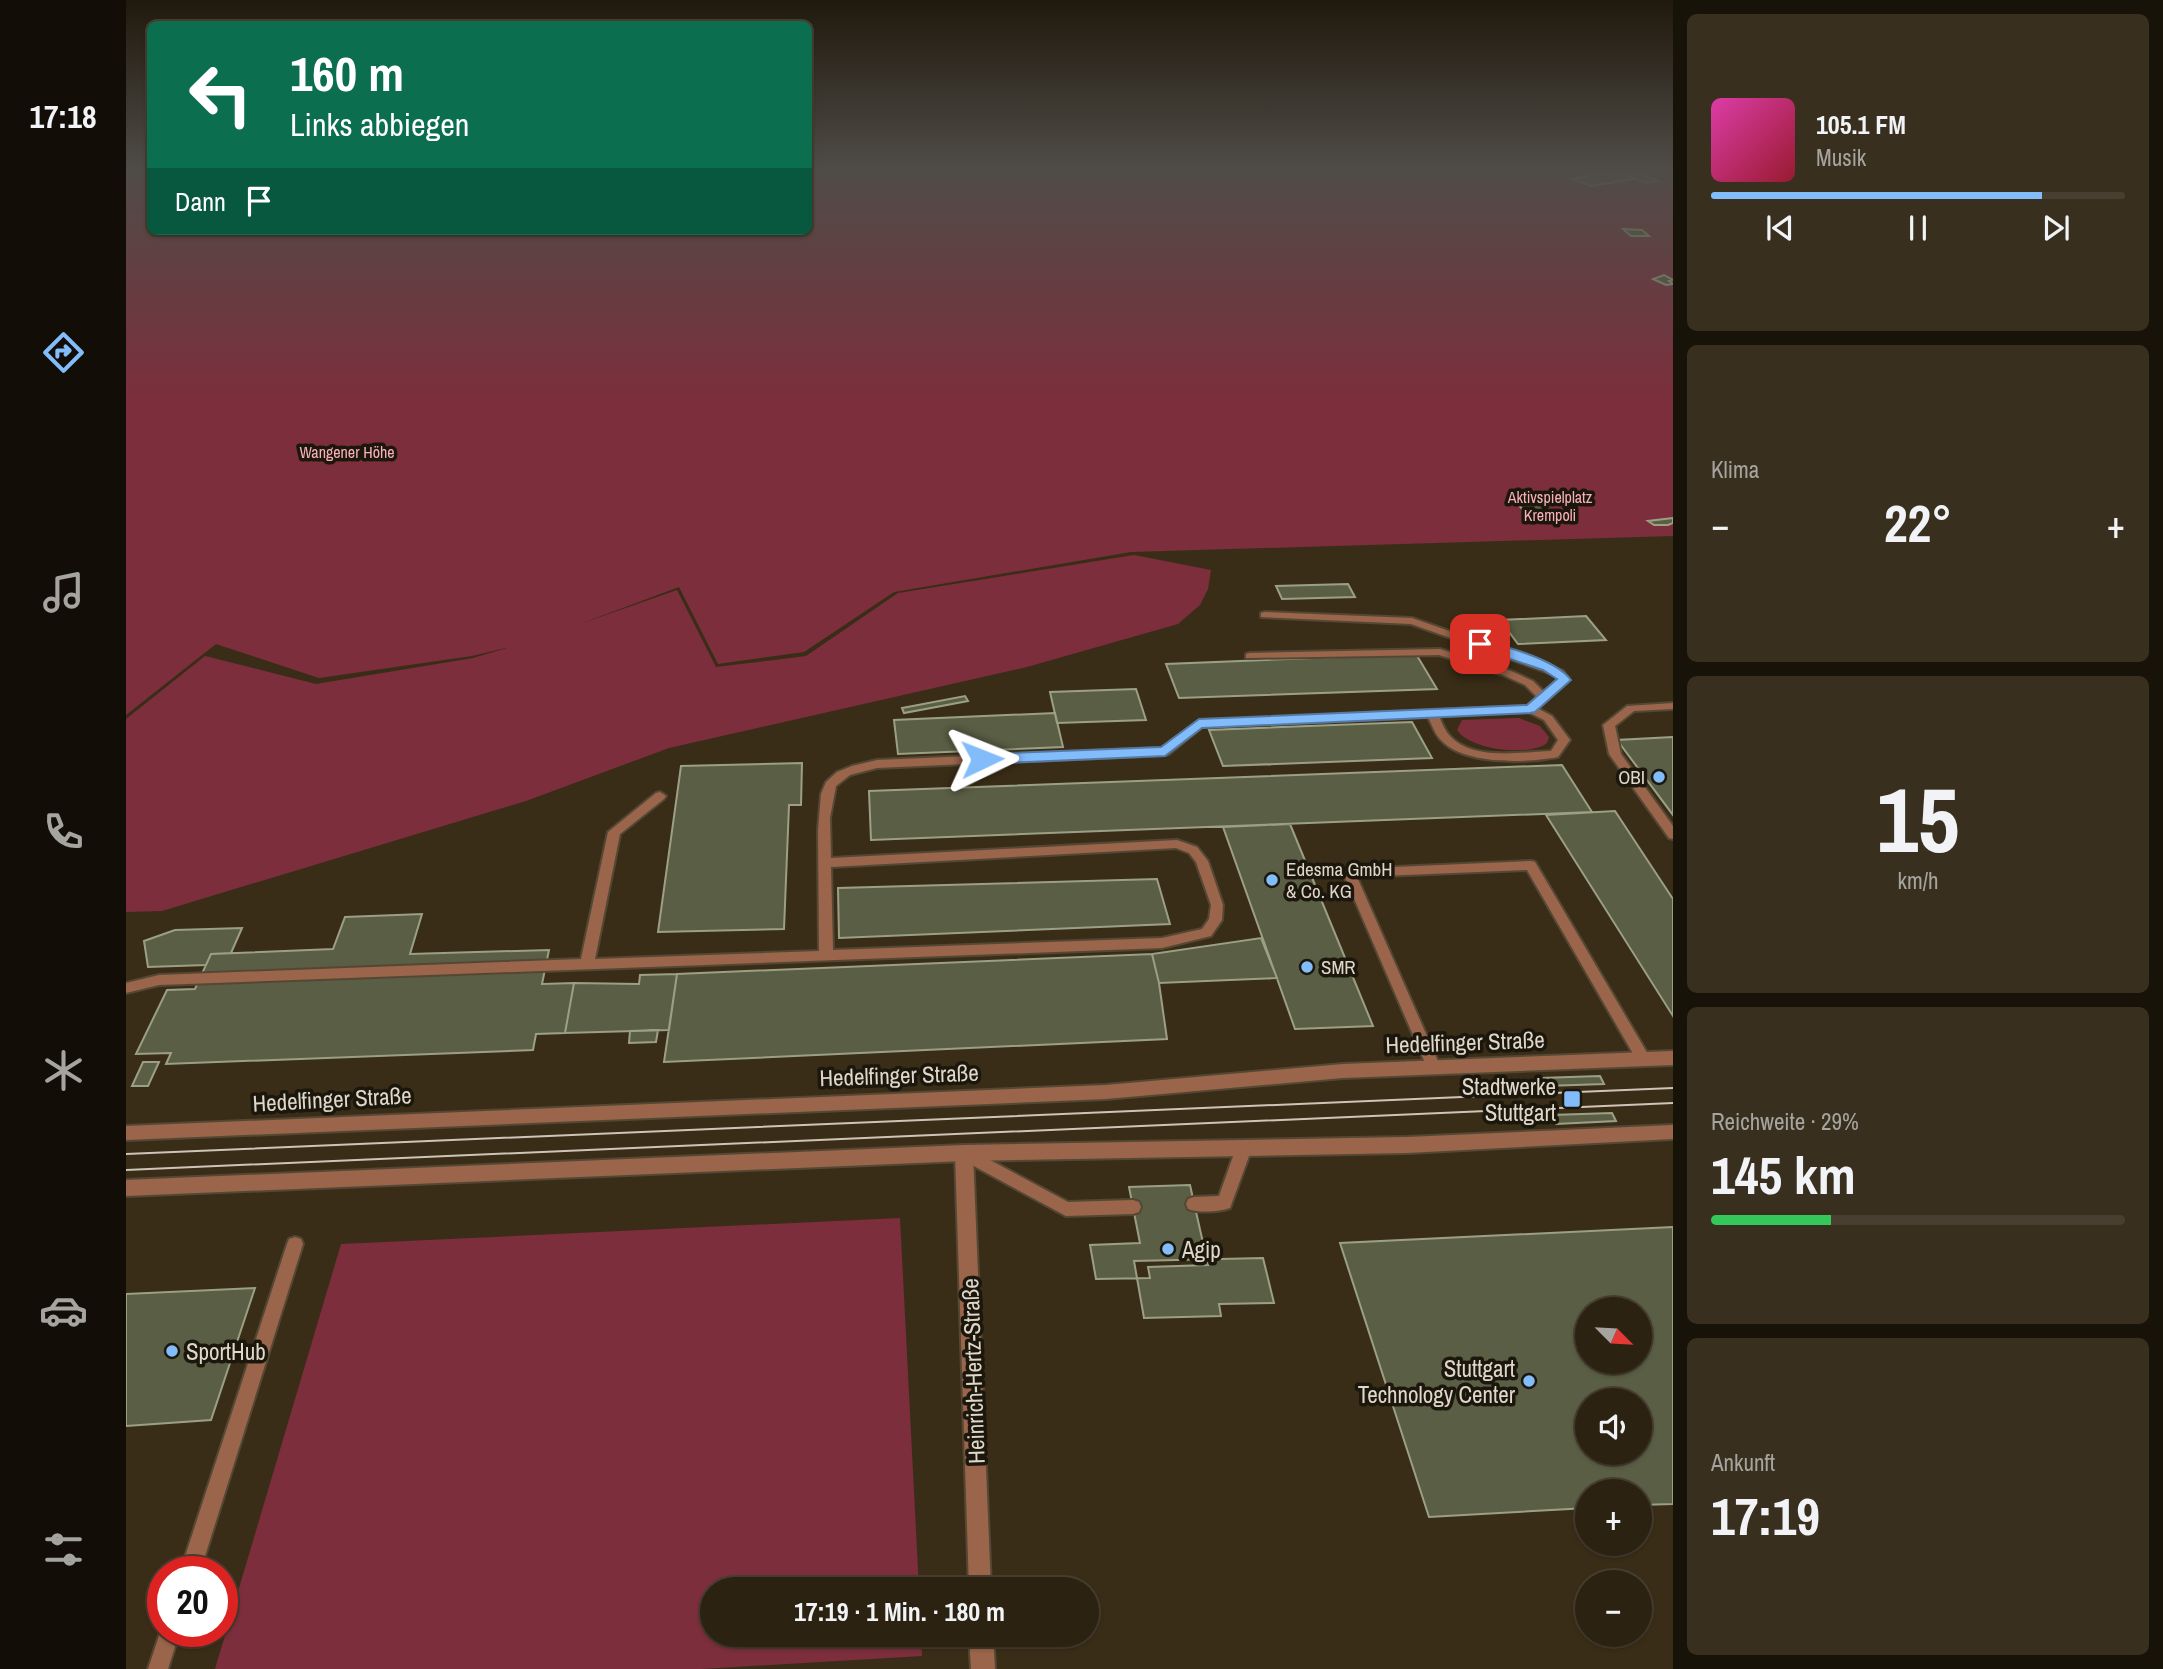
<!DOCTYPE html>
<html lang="de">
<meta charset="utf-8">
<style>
body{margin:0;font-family:"Archivo Narrow",sans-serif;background:#382f1f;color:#f1f3f6;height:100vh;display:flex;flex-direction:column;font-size:26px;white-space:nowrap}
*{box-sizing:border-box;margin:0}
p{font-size:23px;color:#a6a49f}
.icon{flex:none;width:38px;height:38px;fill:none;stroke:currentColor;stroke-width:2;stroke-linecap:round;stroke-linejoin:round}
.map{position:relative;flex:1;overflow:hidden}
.details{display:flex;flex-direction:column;gap:14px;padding:14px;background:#181309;width:490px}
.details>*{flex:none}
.top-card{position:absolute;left:21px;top:21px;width:665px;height:214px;border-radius:10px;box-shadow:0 2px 5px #0004,0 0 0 2px #483f31;background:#0b6e4f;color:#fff;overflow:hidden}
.needle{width:46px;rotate:114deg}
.controls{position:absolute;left:1449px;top:1297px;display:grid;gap:14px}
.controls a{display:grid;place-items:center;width:77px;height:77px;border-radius:50%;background:#2c2211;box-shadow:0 2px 5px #0004,0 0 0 2px #483f31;font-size:35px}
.speed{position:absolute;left:21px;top:1556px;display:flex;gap:14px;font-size:35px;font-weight:700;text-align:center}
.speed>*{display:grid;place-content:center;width:91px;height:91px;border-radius:50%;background:#2c2211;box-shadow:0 2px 5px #0004,0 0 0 2px #483f31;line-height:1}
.speed .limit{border:10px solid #d22;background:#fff;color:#111}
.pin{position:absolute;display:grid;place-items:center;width:60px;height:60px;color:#fff;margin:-30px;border-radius:14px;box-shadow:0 4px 10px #0006}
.me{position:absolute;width:77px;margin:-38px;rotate:88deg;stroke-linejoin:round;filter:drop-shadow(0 0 5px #0008)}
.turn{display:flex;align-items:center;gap:24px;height:147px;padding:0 28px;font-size:32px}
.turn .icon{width:91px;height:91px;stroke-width:2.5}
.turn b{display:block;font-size:49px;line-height:60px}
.then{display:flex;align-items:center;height:66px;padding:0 28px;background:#0003;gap:14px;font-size:26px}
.big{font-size:52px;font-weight:800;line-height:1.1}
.details .card{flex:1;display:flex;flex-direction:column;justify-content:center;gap:10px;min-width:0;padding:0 24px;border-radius:10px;background:#382f1f}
.details .dial{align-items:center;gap:0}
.dial b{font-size:91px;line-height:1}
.song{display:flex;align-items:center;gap:21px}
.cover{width:84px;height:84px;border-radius:10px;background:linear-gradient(135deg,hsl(320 70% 55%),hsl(350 70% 35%))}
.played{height:7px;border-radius:4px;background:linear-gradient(90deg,#83bcfb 80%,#483f31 80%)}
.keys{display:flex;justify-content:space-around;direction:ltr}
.heat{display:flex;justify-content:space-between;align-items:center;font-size:38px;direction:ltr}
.charge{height:10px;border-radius:5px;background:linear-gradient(90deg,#34c759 29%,#483f31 0)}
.trip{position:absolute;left:574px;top:1577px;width:399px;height:70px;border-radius:35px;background:#2c2211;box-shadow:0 2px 5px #0004,0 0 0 2px #483f31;font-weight:800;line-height:70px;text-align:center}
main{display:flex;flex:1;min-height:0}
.tab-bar{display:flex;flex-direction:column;width:126px;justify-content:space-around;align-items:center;background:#120e07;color:#a6a49f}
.tab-bar .icon{width:49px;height:49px}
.tab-bar .current{color:#83bcfb}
.tab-bar b{font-size:32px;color:#f1f3f6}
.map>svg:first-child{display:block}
</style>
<main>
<nav class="tab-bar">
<b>17:18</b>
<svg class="icon current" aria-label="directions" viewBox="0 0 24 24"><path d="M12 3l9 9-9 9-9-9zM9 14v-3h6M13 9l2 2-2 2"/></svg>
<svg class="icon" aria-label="music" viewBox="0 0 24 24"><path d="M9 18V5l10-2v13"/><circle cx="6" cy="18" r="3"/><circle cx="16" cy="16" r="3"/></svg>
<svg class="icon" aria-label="phone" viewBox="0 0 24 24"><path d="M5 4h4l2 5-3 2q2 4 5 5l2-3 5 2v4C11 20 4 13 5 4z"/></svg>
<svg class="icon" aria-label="climate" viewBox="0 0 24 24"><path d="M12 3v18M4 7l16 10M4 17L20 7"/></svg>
<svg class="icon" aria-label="car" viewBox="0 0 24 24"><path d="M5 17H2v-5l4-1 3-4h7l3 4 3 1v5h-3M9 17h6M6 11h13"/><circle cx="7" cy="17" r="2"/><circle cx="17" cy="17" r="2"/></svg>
<svg class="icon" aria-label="filters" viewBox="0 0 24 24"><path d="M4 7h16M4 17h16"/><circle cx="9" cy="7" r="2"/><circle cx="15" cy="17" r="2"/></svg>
</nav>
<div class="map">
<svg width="1547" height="1669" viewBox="0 0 1547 1669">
<rect width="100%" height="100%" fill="#3a2d17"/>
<path fill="#7c2e3c" d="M0 170H24V231H682L683 170H1547V536L1005 552 768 592 678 652 592 664 553 587 454 624 551 590 590 667 680 656 772 593 1008 555 1085 570 1082 589 1074 605 1052 624 901 667 543 748 400 801 36 911 0 912V719L79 656 190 684 347 658 384 647 346 656 193 678 90 644 0 715Z
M1393 718 1414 726 1423 737 1421 743C1403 757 1344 750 1331 730L1336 720Z
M774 1218 793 1589H586V1634L795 1635 796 1656 576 1669H89L215 1244Z"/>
<path fill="#5a5e44" stroke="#9ba084" stroke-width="2" fill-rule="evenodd" d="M1503 170 1532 181 1520 183 1491 172Z
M1491 172 1508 179 1465 186 1447 179Z
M1497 229 1516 230 1523 236H1505Z
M1538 275 1547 280 1543 281 1547 284 1540 285 1527 279Z
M1407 495 1421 508 1426 514 1402 515 1384 496Z
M1547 518V523L1542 525H1528L1522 521Z
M1222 584 1229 597 1156 599 1150 586Z
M1460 616 1480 640 1392 644 1374 620Z
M1290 654 1311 689 1053 698 1040 664Z
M1010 689 1020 720 931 723 924 692Z
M839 696 842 701 778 713 776 708Z
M929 713 937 747 772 754 768 720Z
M1286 722 1306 758 1097 766 1083 730Z
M1547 737V815L1491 740Z
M676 763 675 805H663L658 929 532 932 555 766Z
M1436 765 1466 812 745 840 743 791Z
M1489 811 1547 899V1016L1420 815Z
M1164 824 1247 1026 1169 1029 1097 827Z
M1031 879 1044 924 713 938 712 888Z
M296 914 284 954 423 950 416 984 448 983 439 1033 410 1034 407 1050 40 1064 45 1053 10 1054 41 990 69 989 85 954 207 949 219 917Z
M116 928 105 953 85 954 80 965 22 967 18 941 49 930Z
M1135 938 1151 978 1033 983 1026 954Z
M1026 954 1033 983 1041 1039 538 1062 551 974Z
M551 974 543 1030 439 1033 448 983 513 984 514 975Z
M532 1030 530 1042 503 1043 504 1031Z
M17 1062H33L22 1086H6Z
M1474 1076 1478 1084 1419 1086 1415 1078Z
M1486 1113 1490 1121 1430 1124 1426 1115Z
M1064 1185 1082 1265 1022 1267 1024 1278 970 1279 964 1245 1014 1243 1003 1187Z
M1547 1227V1504L1514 1505V1491H1461V1508L1303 1517 1214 1243ZM1461 1309H1514V1362H1461ZM1461 1400H1514V1452H1461Z
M1137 1258 1148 1303 1093 1304 1095 1316 1018 1318 1008 1261Z
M129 1288 85 1420 0 1426V1294Z"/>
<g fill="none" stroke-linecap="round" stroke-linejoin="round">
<defs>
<path id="service" d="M1139 612 1286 618 1437 671 1443 680 1411 708 1426 716 1444 740 1432 757C1401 763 1339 765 1316 741 1309 735 1306 725 1302 717L1076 727 1043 754 1039 755 751 768 724 775 710 786 704 818 705 858 1051 840 1071 847 1082 861 1097 905 1096 920 1085 936 1036 948 33 985 0 993V983L33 975 455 959 482 832 530 793 534 792 540 796 538 799 494 834 469 959 693 951 692 830 695 794 700 782 711 772 726 766 751 760 1036 748 1073 721 1401 706 1411 697 1399 685 1377 675 1313 655 1120 658V654L1124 653 1314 649 1385 671 1407 681 1418 692 1432 679 1429 675 1285 624 1135 617V613ZM1402 712 1418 720 1432 740 1425 751C1394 752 1347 761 1324 736 1319 731 1316 723 1313 716ZM1050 848 1063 853 1070 862 1085 905 1083 919 1076 929 1036 938 707 950 705 867Z
M1547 703V709L1508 711 1489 726 1495 754 1547 826V839L1543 838 1483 754 1477 725 1501 706Z
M1405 861 1409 862 1523 1056 1525 1060 1523 1064 1518 1066 1513 1064 1401 870 1231 877 1315 1068 1313 1072 1308 1074 1303 1072 1217 873 1223 869Z
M1118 1141 1123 1143 1126 1148 1104 1208C1093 1212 1073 1213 1062 1209L1060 1204 1062 1199 1068 1197 1093 1196 1110 1148 1113 1143Z
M838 1146 942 1202 1007 1200 1013 1202 1015 1207 1013 1212 1007 1214 940 1216 833 1158 830 1153 833 1148Z
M169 1237 175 1239 177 1244 74 1572H54L161 1244 163 1239Z
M37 1624V1631H54L42 1669H22Z"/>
<path id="minor" d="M838 1145 844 1148 847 1153 865 1589H843L829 1153 832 1148Z
M843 1634H867L869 1669H845Z"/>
<path id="tertiary" d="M1547 1051V1065L1217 1078 980 1099 0 1140V1126L980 1085 1217 1064Z
M1547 1125V1139L1281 1153 838 1161 0 1196V1180L838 1145 1281 1137Z"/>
</defs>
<use href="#service" stroke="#544834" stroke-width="4"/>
<use href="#minor" stroke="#544834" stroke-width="4"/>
<use href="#tertiary" stroke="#544834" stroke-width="4"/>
<use href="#service" fill="#9a654b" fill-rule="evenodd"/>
<use href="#minor" fill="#9a654b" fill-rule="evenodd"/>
<use href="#tertiary" fill="#9a654b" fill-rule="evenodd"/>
<path stroke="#cec5b7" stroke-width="2" d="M0 1154 1547 1088
M0 1170 1547 1103"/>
</g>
<linearGradient id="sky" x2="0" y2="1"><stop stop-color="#20190d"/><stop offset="0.42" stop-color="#4f4c47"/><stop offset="1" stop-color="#4f4c47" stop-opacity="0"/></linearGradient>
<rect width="1547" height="404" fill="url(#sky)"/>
<path fill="#83bcfb" stroke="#557aa3" stroke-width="2" d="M1354 640C1379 646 1430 659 1445 680L1409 712 1404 713 1076 728 1039 756 856 764 848 759 856 754 1035 747 1073 719 1401 705 1431 679 1417 670 1349 647 1347 644Z"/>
<g fill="#83bcfb" stroke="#1c170d" stroke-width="2.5">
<circle cx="1533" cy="777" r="7"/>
<circle cx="1146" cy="880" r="7"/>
<circle cx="1181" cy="967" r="7"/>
<rect x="1437" y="1090" width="18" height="18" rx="3.5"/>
<circle cx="1042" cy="1249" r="7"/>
<circle cx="46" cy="1351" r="7"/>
<circle cx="1403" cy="1381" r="7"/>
</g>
<g text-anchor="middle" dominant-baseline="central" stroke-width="7" stroke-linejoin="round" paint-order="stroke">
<g font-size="16" fill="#fab0b8" stroke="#1c170d">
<text x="221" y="452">Wangener Höhe</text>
<text x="1424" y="497">Aktivspielplatz<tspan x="1424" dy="18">Krempoli</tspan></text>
</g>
<g font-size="19" fill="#dfd7ca" stroke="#1c170d" text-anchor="start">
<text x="1519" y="777" text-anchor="end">OBI</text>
<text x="1160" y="869">Edesma GmbH<tspan x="1160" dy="22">&amp; Co. KG</tspan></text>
<text x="1195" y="967">SMR</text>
</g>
<g font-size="23" fill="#dfd7ca" stroke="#1c170d">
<text transform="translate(1339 1042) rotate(-2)">Hedelfinger Straße</text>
<text transform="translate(773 1075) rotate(-2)">Hedelfinger Straße</text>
<text transform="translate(206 1099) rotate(-3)">Hedelfinger Straße</text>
<text transform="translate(847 1371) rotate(-92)">Heinrich-Hertz-Straße</text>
</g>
<g font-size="23" fill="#dfd7ca" stroke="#1c170d" text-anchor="end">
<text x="1430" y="1086">Stadtwerke<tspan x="1430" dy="26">Stuttgart</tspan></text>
<text x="1056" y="1249" text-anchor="start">Agip</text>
<text x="60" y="1351" text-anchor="start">SportHub</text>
<text x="1389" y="1368">Stuttgart<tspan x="1389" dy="26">Technology Center</tspan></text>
</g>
</g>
</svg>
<div class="controls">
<a><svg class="needle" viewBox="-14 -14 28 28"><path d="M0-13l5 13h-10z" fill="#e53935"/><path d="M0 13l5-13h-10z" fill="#a6a49f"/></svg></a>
<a><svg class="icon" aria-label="sound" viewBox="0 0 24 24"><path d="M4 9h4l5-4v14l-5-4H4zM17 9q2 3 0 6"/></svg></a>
<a>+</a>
<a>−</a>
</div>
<div class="speed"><div class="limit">20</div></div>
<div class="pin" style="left:1354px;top:644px;background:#d93025"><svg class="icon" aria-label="arrive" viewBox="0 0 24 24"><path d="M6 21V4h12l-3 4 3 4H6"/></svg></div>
<svg class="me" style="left:856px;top:759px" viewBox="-20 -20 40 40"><path d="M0-17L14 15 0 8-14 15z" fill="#83bcfb" stroke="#fff" stroke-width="4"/></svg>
<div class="trip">17:19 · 1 Min. · 180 m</div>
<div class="top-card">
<div class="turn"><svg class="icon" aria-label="left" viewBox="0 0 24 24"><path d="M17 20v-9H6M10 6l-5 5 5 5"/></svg><div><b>160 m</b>Links abbiegen</div></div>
<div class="then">Dann<svg class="icon" aria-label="arrive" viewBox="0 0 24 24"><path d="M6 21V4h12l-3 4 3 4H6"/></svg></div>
</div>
</div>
<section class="details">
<div class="card">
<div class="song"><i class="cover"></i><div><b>105.1 FM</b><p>Musik</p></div></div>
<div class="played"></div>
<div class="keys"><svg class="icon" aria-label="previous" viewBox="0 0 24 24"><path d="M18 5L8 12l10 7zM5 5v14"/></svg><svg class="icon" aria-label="pause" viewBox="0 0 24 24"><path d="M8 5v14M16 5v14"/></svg><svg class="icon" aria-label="next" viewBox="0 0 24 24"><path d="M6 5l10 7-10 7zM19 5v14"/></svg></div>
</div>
<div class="card"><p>Klima</p>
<div class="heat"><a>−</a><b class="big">22°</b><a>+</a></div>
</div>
<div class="card dial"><b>15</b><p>km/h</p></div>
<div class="card"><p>Reichweite · 29%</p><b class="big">145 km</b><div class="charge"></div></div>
<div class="card"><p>Ankunft</p><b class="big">17:19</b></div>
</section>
</main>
